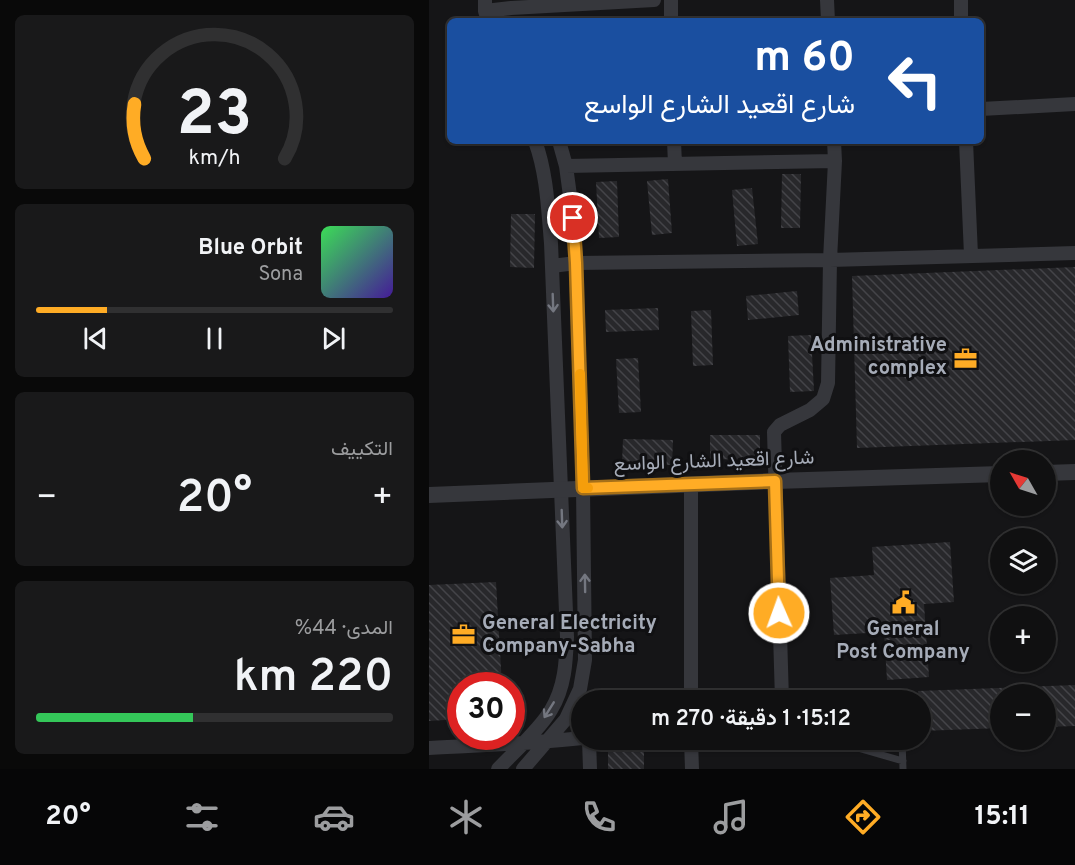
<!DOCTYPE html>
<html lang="ar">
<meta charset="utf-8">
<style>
body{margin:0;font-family:Overpass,Vazirmatn,sans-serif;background:#19191a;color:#f1f3f6;direction:rtl;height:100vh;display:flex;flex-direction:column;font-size:22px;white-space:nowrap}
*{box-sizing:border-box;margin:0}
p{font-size:20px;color:#9c9d9f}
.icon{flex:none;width:33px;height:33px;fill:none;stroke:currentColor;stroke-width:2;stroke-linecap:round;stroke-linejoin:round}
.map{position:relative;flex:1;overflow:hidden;direction:ltr}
.details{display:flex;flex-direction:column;gap:15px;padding:15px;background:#090909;width:429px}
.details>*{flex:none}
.guide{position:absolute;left:18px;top:18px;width:537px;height:126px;border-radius:9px;box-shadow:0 2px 4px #0004,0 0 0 2px #303031;direction:rtl;background:#1a4fa0;color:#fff;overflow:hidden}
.needle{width:39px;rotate:309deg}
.controls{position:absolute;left:561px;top:450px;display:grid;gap:12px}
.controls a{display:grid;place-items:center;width:66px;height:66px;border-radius:50%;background:#101011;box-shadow:0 2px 4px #0004,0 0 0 2px #303031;font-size:30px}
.speed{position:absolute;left:18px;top:672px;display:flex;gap:12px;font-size:30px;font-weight:700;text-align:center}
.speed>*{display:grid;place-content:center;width:78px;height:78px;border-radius:50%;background:#101011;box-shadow:0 2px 4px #0004,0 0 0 2px #303031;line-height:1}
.speed .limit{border:9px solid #d22;background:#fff;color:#111}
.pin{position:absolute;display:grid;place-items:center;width:51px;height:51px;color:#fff;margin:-26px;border:3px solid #fff;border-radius:50%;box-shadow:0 2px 6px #0007}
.me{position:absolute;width:66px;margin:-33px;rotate:358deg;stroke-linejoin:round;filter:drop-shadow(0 0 4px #0008)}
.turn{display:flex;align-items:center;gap:21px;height:126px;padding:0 30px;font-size:27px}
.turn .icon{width:78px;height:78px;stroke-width:2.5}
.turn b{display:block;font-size:42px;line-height:51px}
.big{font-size:45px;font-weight:600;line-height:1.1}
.details .tile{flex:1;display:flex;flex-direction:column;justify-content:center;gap:9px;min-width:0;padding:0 21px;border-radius:9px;background:#19191a}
.details .dial{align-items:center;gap:0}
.dial svg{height:156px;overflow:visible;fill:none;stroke:#303031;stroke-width:7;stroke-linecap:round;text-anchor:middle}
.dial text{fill:#f1f3f6;stroke:none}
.song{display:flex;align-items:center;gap:18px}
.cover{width:72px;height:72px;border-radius:9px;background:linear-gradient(135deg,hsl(130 70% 55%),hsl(260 70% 35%))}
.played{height:6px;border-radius:3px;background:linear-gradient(90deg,#ffac25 20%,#303031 20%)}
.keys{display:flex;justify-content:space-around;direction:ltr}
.heat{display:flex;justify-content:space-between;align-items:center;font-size:33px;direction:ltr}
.charge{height:9px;border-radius:4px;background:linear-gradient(90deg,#34c759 44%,#303031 0)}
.trip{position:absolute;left:142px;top:690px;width:360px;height:60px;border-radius:30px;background:#101011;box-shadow:0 2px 4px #0004,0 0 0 2px #303031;font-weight:600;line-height:60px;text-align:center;direction:rtl}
.tabs{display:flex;height:96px;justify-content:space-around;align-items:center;background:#060607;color:#9c9d9f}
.tabs .icon{width:42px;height:42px}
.tabs .current{color:#ffac25}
.tabs b{font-size:27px;color:#f1f3f6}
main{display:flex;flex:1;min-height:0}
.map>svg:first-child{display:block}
</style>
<main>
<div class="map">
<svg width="646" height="769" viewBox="0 0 646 769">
<defs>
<pattern id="building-back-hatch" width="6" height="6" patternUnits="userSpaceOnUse" patternTransform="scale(1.5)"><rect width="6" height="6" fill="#28282b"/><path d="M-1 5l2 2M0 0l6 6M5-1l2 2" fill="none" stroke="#444448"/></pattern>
</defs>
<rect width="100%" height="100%" fill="#151517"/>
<path fill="url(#building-back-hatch)" d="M353 174H372L371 228H352Z
M239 179 243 233 223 235 218 181Z
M188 181 190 237 170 238 167 182Z
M323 188 329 244 308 246 303 190Z
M82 214H106L105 268 81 267Z
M646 267V440L428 448 423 276Z
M368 291 370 315 319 320 317 296Z
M229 308 230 330 177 332 176 310Z
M282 310 284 365 264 366 262 311Z
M382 335 385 391 361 392 359 336Z
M209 358 212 412 190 413 187 359Z
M281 435H331V460L281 459Z
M194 439 244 440 243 465 193 464Z
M521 542 525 602 495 604 500 677 458 680 455 632 405 635 401 578 445 575 443 547Z
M67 582 73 686H32V719L0 721V585Z
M646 685V726L616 727V694H572V728L492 731V700H490L489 691Z
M215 747V769H179V748Z"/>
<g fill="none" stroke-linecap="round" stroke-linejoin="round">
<path stroke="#36373c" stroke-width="7" d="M401 740 474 761
M473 740 474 769"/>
<path stroke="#36373c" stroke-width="14" d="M56 0V11L59 21
M242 0V21
M398 0 399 21
M532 0V21
M56 11 82 8 225 0
M552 109 646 104
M245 141 246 164
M537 141 542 255
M137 166 406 161
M123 266 147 263 401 260 646 253
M262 484V700
M353 700 345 432 351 425 381 410 394 399 399 383 401 260 406 161 405 141
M160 740 161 769
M262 740 263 769
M0 748C51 745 102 744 153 738
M69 769C85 752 111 729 122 710 136 687 137 662 138 637L122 243C119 209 118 174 106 141
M94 769 137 719 151 689 156 660 154 488 147 263 144 218 137 166 130 141"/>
<path stroke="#36373c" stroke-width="16" d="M616 473 646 472
M0 495 346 481 572 474"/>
</g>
<defs><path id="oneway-shaft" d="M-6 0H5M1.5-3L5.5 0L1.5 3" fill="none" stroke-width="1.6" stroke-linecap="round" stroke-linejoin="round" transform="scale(1.5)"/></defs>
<g stroke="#747780">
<use href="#oneway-shaft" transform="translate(124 303) rotate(88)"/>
<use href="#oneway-shaft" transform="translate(133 519) rotate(88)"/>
<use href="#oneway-shaft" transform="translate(156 583) rotate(-91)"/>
<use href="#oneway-shaft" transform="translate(120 710) rotate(122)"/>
</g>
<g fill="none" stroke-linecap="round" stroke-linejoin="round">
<defs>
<path id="route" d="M144 218 147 263 154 488 346 481 350 613"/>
</defs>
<use href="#route" stroke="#a67018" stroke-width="15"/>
<use href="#route" stroke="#ffac25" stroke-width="10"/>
<path stroke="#f59e0b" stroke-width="10" d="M151 374 154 488H159"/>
</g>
<defs>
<symbol id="office-bare" viewBox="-9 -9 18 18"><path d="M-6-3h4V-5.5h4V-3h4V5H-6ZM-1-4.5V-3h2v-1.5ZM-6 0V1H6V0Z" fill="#ffac25" stroke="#101012" stroke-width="2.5" paint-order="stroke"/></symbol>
<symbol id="civic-bare" viewBox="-9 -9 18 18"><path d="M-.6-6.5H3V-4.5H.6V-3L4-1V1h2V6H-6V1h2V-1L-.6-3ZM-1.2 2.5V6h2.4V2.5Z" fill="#ffac25" stroke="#101012" stroke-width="2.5" paint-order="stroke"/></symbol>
</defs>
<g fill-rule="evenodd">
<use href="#office-bare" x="520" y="342" width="33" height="33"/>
<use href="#civic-bare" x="458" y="586" width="33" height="33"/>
<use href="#office-bare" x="18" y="618" width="33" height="33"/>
</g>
<g text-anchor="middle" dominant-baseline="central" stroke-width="6" stroke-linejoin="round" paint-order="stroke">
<g font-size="20" font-weight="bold" fill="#a6acb8" stroke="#101012" text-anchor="end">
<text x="518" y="346">Administrative<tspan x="518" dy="23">complex</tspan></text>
<text x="53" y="624" text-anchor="start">General Electricity<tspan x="53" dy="23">Company-Sabha</tspan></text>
<text x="474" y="630" text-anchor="middle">General<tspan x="474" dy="23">Post Company</tspan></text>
</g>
<g font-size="20" fill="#a6acb8" stroke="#101012">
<text transform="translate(285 462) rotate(-2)">شارع اقعيد الشارع الواسع</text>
</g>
</g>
</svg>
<div class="controls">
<a><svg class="needle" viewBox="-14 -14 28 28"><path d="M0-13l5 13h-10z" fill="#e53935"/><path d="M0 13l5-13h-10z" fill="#9c9d9f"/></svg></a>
<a><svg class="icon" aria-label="layers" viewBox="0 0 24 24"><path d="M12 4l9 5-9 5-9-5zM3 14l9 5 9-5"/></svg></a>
<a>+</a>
<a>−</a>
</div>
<div class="speed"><div class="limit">30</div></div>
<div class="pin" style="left:144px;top:218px;background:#d93025"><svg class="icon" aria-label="arrive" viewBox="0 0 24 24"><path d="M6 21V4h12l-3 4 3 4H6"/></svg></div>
<svg class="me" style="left:350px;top:613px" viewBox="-20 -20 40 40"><circle r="17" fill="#ffac25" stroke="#fff" stroke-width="3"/><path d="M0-11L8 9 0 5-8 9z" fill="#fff"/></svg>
<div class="trip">15:12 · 1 دقيقة · 270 m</div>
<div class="guide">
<div class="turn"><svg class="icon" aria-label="left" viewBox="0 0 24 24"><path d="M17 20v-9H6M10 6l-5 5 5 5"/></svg><div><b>60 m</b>شارع اقعيد الشارع الواسع</div></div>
</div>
</div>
<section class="details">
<div class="tile dial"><svg viewBox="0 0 100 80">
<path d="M14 69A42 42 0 1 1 86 69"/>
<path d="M14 69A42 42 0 0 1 9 41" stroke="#ffac25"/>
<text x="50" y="56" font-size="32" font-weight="700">23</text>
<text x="50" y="72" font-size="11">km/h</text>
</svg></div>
<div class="tile">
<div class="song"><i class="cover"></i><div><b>Blue Orbit</b><p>Sona</p></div></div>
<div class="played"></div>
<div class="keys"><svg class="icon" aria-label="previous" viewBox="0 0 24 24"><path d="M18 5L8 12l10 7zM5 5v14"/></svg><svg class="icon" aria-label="pause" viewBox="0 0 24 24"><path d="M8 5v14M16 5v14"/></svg><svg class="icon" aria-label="next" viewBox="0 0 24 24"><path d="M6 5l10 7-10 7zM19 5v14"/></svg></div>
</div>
<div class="tile"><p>التكييف</p>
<div class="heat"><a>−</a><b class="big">20°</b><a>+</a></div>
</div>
<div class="tile"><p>المدى · 44%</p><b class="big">220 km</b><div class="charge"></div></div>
</section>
</main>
<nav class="tabs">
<b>15:11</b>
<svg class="icon current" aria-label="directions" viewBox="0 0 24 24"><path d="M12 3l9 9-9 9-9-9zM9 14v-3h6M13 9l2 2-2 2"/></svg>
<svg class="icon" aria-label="music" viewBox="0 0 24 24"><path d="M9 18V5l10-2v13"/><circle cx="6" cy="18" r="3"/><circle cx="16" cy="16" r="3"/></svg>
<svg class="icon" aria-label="phone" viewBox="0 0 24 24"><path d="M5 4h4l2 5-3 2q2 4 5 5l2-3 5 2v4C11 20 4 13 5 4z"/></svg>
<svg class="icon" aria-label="climate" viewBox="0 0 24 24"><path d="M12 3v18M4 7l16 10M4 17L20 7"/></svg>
<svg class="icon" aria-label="car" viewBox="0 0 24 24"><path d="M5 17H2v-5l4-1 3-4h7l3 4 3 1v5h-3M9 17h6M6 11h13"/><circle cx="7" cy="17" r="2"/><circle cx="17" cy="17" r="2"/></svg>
<svg class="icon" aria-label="filters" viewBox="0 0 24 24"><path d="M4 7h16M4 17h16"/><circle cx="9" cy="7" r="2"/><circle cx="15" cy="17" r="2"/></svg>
<b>20°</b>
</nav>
